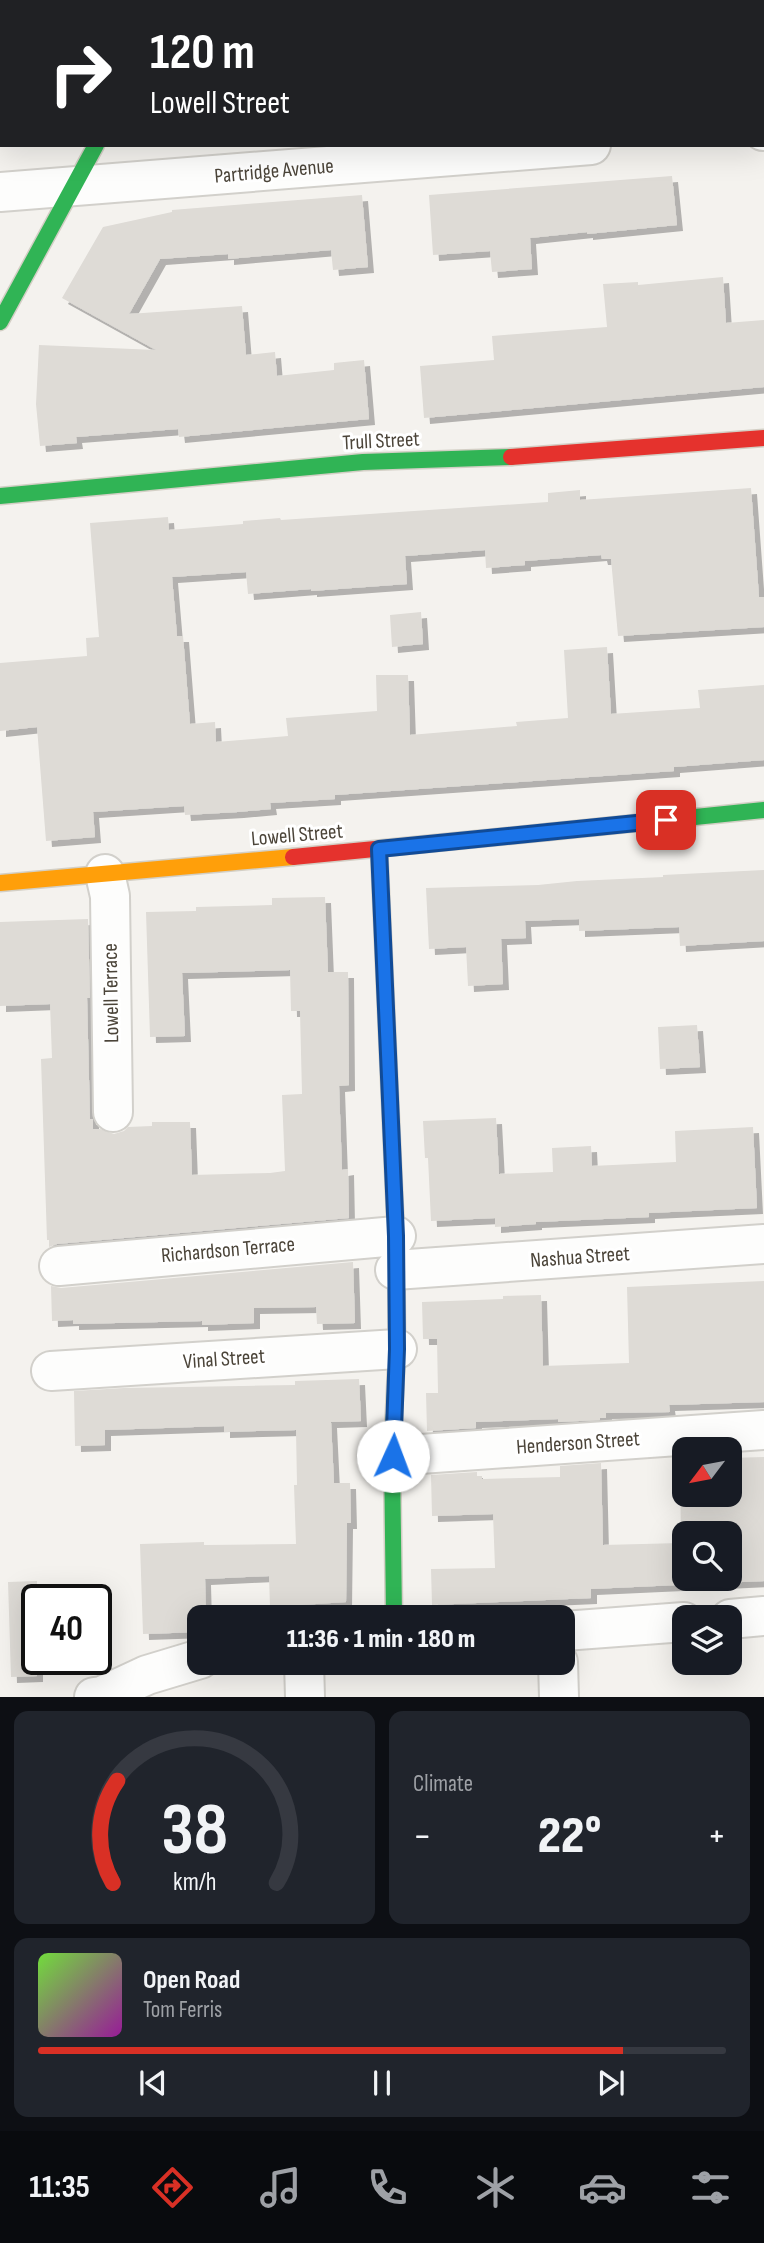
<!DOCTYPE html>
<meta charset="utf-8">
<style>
body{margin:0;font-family:"Sofia Sans Condensed",sans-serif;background:#20242c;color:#f1f3f6;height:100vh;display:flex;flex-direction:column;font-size:26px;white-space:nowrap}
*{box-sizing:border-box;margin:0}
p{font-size:23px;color:#9ea1a6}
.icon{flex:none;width:38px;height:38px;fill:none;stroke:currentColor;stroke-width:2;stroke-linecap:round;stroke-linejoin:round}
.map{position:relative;height:1697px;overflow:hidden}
.sheet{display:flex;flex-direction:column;gap:14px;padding:14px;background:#0d0f14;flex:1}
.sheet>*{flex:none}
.guide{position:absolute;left:0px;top:0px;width:765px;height:147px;box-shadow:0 7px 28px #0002;background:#202124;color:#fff;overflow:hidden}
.needle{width:46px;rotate:238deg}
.tools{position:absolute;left:672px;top:1437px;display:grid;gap:14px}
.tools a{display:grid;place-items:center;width:70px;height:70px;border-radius:14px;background:#171b24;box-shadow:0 7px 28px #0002;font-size:35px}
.speed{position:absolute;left:21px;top:1584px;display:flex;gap:14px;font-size:35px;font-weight:700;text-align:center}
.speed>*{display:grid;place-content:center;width:91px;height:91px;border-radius:50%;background:#171b24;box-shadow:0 7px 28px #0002;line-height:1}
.speed .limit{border:4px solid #111;border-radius:10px;background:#fff;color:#111}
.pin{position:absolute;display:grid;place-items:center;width:60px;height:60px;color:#fff;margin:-30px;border-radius:14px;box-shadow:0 4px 10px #0006}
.me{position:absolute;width:77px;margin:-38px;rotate:2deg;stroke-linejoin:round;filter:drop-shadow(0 0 5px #0008)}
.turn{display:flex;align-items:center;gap:24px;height:147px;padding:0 35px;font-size:32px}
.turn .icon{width:91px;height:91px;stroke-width:2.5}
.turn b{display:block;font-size:49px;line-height:60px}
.big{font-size:52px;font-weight:800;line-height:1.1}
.sheet .widget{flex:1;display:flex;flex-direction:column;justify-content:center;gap:10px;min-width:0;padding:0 24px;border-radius:14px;background:#20242c}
.sheet .dial{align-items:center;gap:0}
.dial svg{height:182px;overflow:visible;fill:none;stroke:#363941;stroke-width:7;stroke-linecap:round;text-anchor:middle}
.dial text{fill:#f1f3f6;stroke:none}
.song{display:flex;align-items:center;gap:21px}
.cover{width:84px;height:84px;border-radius:10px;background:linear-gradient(135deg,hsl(100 70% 55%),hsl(300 70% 35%))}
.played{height:7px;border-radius:4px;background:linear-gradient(90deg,#d93025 85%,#363941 85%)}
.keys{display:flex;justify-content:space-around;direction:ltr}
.heat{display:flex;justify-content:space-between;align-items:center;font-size:38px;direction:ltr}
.sheet .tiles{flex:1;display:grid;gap:14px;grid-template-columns:1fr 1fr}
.widget:last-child{grid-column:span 2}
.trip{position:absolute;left:187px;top:1605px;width:388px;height:70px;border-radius:14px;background:#171b24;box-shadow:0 7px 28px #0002;font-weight:800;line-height:70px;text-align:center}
.dock{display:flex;height:112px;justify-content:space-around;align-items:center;background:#090b0e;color:#9ea1a6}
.dock .icon{width:49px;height:49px}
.dock .active{color:#d93025}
.dock b{font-size:32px;color:#f1f3f6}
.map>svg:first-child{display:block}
</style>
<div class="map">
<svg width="764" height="1697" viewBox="0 0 764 1697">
<defs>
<filter id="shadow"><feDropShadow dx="6" dy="6" stdDeviation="0" flood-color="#0004"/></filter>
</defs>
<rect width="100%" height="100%" fill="#f4f2ee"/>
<path fill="#dedbd6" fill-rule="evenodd" filter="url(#shadow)" d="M672 176 677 225 587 234V232L530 238 532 269 492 272 490 251 433 255 429 195Z
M362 195 368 267 333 270 331 250 228 259V254L160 259 129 314 242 306 246 355 275 352 277 376 334 370V363L364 360 369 419 179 437 178 429 76 437 77 443 40 446 36 404 39 345 156 350 62 298 103 227 172 212V210Z
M723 277 726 323 764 320V387L424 418 420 366 494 360 492 336 607 327 603 284 638 282V285Z
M751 488 759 597H764V627L618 636 611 559H602L601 555 525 561V565L486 568 485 550 405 556 407 584 311 591V589L248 594 246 572 172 577 177 636H183L190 724 215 722 216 742 288 736 286 718 377 711 376 675H408L410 735 517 726 516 722 568 718 564 650 607 647 611 714 700 708 698 690 764 685V760L674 767V771L335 795V799L270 803 271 809 238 812 185 815 184 806 93 812 95 837 46 841 37 727 0 731V663L87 656 86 638 99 637 90 523 168 517 169 530 243 524V521L280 518 281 520 548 502V493L580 490V500Z
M421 612 423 644 392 647 390 615Z
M764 870V941L680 946 679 927 579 931V919L525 921 526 938 501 939 503 984 468 986 466 947 429 949 426 888 538 885 577 881 663 877V875Z
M325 897 328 972H348L349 1085 339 1086 342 1170 348 1169 349 1218 57 1244 49 1247V1240H47L41 1059 52 1058 50 1004 0 1006V922L88 919 90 998H87L90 1119H93V1129H100L114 1134 124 1131 128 1127 152 1126V1122H190L192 1175 270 1173 285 1171 282 1095 302 1094 300 1011H291L290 970 182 973 185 1036 150 1037 146 912 196 911V907L272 905V898Z
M697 1025 700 1067 660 1069 658 1027Z
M496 1118 499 1174 553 1172 552 1148 591 1146 592 1166 676 1162 675 1131 753 1127 757 1208 649 1213V1217L536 1222V1224L495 1227V1218L431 1221 428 1158H425L423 1121Z
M353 1262 355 1323 317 1324 316 1307 254 1308V1323L202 1325V1321L73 1324V1320L52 1321 51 1286 61 1288Z
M764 1281V1402L669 1405 670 1412 606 1413V1418H600V1420L558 1422V1419L476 1422V1428L427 1431 426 1393H438L437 1339H423L422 1302 503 1299V1296L541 1295 543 1366 629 1363 627 1287Z
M359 1379 361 1421 331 1422 334 1483H350L351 1523H347L346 1602 270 1607 269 1576 205 1579 206 1617H200V1632L143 1634 140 1544 204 1542V1545L296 1544 294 1485H297L296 1430 224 1432V1426L105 1430V1445L75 1446 74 1391 124 1388 295 1385V1381Z
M764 1457V1581L591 1589V1598L432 1605 431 1569 495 1568 493 1514 432 1516 431 1475 477 1472V1476H482V1479L560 1477V1466L601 1463 603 1545 681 1543 680 1462H684V1494H730V1458ZM684 1533H730V1578H684Z
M37 1581V1676L11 1677 8 1582Z"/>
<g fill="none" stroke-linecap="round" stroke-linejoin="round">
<defs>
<path id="street" d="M763 131H764
M0 192 591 145
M105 874 110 896 113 1112
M59 1266 396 1236
M395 1270 764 1244
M51 1371 397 1349
M392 1456 764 1430
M730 1619 764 1616
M564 1631 684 1622
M304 1662 305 1697
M558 1662 559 1697
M94 1697 102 1696 147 1675 200 1659"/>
<path id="fast" d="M170 0V2
M0 322 96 145
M0 496 363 462 511 457
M548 832 764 810
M379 849 396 1236 397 1349 392 1456 394 1617"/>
<path id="slow" d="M0 883 293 857"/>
<path id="jam" d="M511 457 764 438
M293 857 548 832"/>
</defs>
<use href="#street" stroke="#d2d0cb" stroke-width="42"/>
<use href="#fast" stroke="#d3cfc5" stroke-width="19"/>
<use href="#slow" stroke="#d3cfc5" stroke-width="19"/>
<use href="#jam" stroke="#d3cfc5" stroke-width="19"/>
<use href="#street" stroke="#fdfdfc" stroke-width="38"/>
<use href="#fast" stroke="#30b455" stroke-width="16"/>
<use href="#slow" stroke="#ff9f0a" stroke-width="16"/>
<use href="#jam" stroke="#e5322d" stroke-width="16"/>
</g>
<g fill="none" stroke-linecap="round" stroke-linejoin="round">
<defs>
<path id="route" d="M393 1456 397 1349 396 1236 379 849 666 820"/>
</defs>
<use href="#route" stroke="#114b97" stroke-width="18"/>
<use href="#route" stroke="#1a73e8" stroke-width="12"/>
</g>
<g text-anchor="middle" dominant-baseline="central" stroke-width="6" stroke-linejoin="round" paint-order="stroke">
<g font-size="21" fill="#4b4439" stroke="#fff">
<text transform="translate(274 171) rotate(-5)">Partridge Avenue</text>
<text transform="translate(381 441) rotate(-3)">Trull Street</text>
<text transform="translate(297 835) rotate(-5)">Lowell Street</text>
<text transform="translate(111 993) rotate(-91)">Lowell Terrace</text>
<text transform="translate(228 1250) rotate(-5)">Richardson Terrace</text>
<text transform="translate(580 1257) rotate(-4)">Nashua Street</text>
<text transform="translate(224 1359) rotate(-4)">Vinal Street</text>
<text transform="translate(578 1443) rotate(-4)">Henderson Street</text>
</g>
</g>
</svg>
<div class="tools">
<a><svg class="needle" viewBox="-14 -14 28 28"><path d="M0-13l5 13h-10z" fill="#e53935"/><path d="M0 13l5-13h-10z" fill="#9ea1a6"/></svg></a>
<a><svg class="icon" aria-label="search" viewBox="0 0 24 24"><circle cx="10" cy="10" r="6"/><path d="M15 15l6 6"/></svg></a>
<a><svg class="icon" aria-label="layers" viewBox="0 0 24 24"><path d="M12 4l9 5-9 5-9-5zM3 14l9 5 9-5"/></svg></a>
</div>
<div class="speed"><div class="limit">40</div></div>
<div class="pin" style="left:666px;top:820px;background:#d93025"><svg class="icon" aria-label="arrive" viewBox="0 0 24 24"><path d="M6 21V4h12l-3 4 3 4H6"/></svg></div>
<svg class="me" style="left:393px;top:1456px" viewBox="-20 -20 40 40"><circle r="19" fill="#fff"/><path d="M0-13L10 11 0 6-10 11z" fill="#1a73e8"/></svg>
<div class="trip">11:36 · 1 min · 180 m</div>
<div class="guide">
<div class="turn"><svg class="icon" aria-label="right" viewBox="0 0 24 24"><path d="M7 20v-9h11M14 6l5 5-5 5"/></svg><div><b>120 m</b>Lowell Street</div></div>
</div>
</div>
<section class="sheet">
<div class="tiles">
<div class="widget dial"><svg viewBox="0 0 100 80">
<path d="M14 69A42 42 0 1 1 86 69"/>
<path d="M14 69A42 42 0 0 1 16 24" stroke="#d93025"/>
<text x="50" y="56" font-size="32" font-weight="700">38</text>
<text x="50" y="72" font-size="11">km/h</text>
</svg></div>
<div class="widget"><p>Climate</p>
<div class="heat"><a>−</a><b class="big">22°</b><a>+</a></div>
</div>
<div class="widget">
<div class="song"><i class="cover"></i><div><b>Open Road</b><p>Tom Ferris</p></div></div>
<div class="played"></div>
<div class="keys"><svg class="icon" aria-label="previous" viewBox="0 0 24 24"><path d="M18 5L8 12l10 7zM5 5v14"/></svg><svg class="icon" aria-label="pause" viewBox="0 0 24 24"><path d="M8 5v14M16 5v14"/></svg><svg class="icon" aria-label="next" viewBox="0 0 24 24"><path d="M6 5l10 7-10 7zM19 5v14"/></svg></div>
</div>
</div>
</section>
<nav class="dock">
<b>11:35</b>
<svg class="icon active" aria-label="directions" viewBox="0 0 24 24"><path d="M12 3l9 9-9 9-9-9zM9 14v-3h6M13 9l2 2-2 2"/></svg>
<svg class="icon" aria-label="music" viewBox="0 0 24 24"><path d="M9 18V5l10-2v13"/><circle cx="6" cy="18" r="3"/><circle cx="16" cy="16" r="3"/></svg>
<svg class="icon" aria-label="phone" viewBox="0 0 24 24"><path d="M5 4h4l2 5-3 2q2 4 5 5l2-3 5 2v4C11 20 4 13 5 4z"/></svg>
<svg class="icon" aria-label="climate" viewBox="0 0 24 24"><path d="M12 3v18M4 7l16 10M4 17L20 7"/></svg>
<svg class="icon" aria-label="car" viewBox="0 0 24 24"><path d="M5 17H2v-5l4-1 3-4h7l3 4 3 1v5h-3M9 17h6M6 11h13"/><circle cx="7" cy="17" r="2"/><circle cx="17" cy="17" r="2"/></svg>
<svg class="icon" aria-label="filters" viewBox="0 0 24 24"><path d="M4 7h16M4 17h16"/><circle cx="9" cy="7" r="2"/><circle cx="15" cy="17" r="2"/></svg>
</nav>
